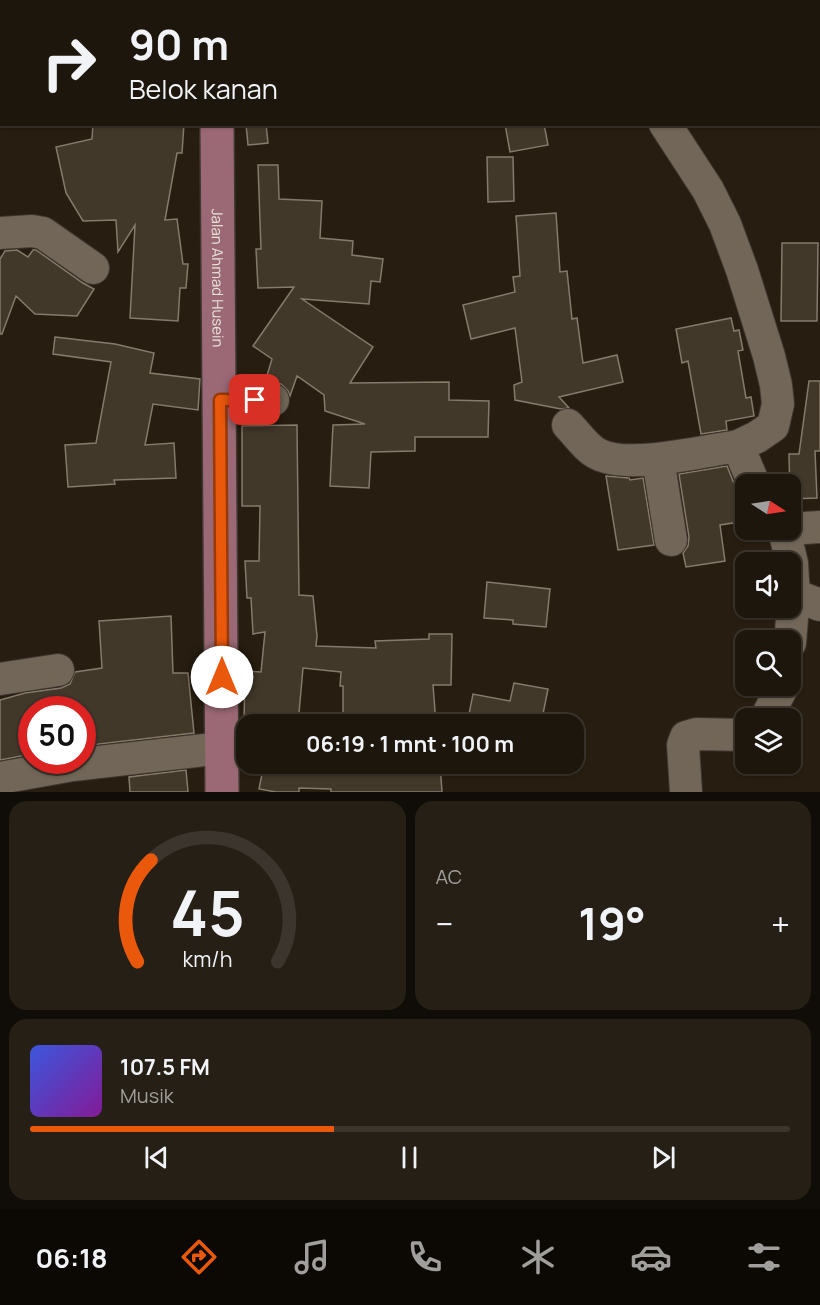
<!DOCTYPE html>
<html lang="id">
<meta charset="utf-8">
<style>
body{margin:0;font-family:Manrope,sans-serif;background:#251f15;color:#f1f3f6;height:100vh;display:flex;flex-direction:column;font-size:22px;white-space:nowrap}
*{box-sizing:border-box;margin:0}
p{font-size:20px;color:#a09f9d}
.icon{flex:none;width:33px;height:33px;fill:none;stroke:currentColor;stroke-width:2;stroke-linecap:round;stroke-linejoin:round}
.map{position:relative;height:792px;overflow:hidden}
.side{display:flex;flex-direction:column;gap:9px;padding:9px;background:#100c07;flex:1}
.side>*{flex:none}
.hud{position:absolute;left:0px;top:0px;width:820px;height:126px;box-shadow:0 2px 4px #0004,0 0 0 2px #3b352d;background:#1d160c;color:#f1f3f6;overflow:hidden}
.needle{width:39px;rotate:102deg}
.fabs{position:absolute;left:735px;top:474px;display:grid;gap:12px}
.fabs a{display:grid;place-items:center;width:66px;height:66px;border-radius:12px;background:#1d160c;box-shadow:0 2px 4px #0004,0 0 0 2px #3b352d;font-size:30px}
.speed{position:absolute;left:18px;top:696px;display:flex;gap:12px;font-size:30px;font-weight:700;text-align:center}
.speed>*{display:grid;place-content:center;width:78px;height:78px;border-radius:50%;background:#1d160c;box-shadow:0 2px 4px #0004,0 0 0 2px #3b352d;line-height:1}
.speed .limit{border:9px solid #d22;background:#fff;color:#111}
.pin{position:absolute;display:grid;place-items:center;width:51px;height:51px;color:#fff;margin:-26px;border-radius:12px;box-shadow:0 3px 9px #0006}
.me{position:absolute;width:66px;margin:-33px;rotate:0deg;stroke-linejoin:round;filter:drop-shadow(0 0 4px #0008)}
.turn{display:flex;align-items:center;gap:21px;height:126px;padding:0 30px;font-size:27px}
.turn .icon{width:78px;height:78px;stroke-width:2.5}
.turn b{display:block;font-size:42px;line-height:51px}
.big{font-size:45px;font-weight:700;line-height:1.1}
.side .widget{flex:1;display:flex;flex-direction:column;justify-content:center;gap:9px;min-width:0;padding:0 21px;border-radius:18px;background:#251f15}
.side .dial{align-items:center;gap:0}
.dial svg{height:156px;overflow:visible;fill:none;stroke:#3b352d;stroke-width:7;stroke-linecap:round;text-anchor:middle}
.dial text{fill:#f1f3f6;stroke:none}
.song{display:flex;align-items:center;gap:18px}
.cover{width:72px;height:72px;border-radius:9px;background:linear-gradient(135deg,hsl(230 70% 55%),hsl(290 70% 35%))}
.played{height:6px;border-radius:3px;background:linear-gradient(90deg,#ea580c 40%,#3b352d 40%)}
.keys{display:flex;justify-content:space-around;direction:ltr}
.heat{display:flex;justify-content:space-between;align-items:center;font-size:33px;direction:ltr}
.side .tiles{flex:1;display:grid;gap:9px;grid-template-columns:1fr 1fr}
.widget:last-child{grid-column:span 2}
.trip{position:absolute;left:236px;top:714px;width:348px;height:60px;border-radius:18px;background:#1d160c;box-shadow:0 2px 4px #0004,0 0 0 2px #3b352d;font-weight:700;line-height:60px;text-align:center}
.dock{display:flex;height:96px;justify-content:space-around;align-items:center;background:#0c0905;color:#a09f9d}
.dock .icon{width:42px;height:42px}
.dock .active{color:#ea580c}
.dock b{font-size:27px;color:#f1f3f6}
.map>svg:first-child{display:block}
</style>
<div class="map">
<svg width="820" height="792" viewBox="0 0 820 792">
<rect width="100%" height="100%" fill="#271d10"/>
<path fill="#42382a" stroke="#867a6b" stroke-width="1.5" d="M93 124H184L182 153H177L165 220 177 219 183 264H188L186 288H180L178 321 130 318 135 225 118 252 116 220 83 221 66 193 56 147 92 139Z
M246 124H266L268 143 248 145Z
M505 124H544L548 145 510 152Z
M487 157H513L514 201 488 202Z
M258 165H278L279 199 322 201 320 238 353 241 352 255 383 259 380 282 371 281 369 304 302 299 373 347 350 383 449 382V400L489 401 488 437H415V451L371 452 369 488 330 486 333 425 365 424 325 411 324 395 297 376 290 396 288 391 281 384 265 382 272 359 253 346 294 287 258 288 256 249H261Z
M556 213 560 272 567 271 572 319 577 318 583 363 617 355 623 382 559 397 569 408 561 409 515 400 514 385 522 382 515 328 471 339 463 305 515 292 513 277 520 276 516 216Z
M782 243H818L817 321H781Z
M17 250 28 257 33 250H36L83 283 94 289 77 316 35 314 16 296 2 334H0V259L5 251Z
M731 318 734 331 739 330 743 350 738 351 746 398 751 397 754 416 726 421 727 430 701 434 688 361 682 363 676 329Z
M55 337 115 344 154 353 150 373 200 379 198 410 153 404 145 445 174 443 176 478 114 480 115 484 68 487 65 445 96 443 111 362 53 354Z
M809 381H820V451H815L817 498 790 499 789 454H799Z
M297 425 299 595 313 596 317 636 316 646 376 648 375 641 429 639V634H452L451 685H433L436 724H343V686H340L341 672 303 668 298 724H244L245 671 261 672 265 632 253 634 251 598H247L245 561H259L260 506H242V426Z
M727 466 737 491 745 499 746 521 720 525 725 561 686 567 683 553 688 546 689 537 679 474Z
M606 476 629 478 630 480 643 478 654 545 618 550Z
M487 582 550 589 546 627 513 624V620L484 618Z
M171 616 173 673H188L194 733 82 746V710H32V754L0 760V700L25 693 61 688 70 684 75 672 102 668 99 621Z
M514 683 548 689 541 724H467L473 694 510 701Z
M264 764H289L317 769V764H440L442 792H331V789L299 788V792H276L259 789Z
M186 770 188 792H130L129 777Z"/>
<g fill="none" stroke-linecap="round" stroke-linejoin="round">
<defs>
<path id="minor" d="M382 0 384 2
M609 2 612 0
M665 124 708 190 725 224 742 270 769 356 776 385 778 404 773 426 757 437 738 446
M0 233 32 231 43 233 93 268
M220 400H273
M568 425C577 434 587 449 598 454 628 470 704 451 738 446L754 484
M658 459 671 540
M790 529 820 527
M784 530 792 563 794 595 820 605
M790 643 794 595
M0 679 58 670
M766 718 783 686
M0 778 73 765 222 748
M686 792 683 745 686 737 696 734 746 735"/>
<g id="major">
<path d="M216 0V2"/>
<path id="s1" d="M217 124 222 792"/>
</g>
</defs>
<use href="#minor" stroke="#3f3730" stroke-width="34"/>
<use href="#major" stroke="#3f3730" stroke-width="36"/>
<use href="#minor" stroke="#716657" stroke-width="32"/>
<use href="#major" stroke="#9b6975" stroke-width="33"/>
</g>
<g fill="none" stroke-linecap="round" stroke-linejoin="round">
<defs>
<path id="route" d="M222 677 220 400H255"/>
</defs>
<use href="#route" stroke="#983908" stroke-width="15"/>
<use href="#route" stroke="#ea580c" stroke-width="10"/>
</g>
<g text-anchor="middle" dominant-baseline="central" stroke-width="6" stroke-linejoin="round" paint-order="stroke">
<g font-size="15" fill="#e7e1d8" stroke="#271d10">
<text stroke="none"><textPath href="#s1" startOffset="154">Jalan Ahmad Husein</textPath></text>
</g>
</g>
</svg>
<div class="fabs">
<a><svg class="needle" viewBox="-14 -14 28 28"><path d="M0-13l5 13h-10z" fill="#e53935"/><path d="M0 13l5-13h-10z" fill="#a09f9d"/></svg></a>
<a><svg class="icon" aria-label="sound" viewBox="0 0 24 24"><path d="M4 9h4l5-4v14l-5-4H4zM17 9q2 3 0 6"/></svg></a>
<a><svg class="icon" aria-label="search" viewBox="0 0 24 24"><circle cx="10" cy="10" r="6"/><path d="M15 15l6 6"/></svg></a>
<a><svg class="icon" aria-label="layers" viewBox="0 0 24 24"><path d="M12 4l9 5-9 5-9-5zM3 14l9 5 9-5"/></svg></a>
</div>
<div class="speed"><div class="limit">50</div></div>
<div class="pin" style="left:255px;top:400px;background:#d93025"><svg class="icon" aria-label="arrive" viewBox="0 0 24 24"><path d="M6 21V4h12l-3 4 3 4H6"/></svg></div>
<svg class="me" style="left:222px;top:677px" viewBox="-20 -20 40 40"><circle r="19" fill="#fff"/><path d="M0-13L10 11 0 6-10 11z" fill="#ea580c"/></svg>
<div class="trip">06:19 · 1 mnt · 100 m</div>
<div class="hud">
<div class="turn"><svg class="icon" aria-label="right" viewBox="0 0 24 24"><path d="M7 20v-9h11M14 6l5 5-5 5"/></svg><div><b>90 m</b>Belok kanan</div></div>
</div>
</div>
<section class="side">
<div class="tiles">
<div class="widget dial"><svg viewBox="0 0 100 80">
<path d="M14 69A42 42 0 1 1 86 69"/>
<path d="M14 69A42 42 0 0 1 21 17" stroke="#ea580c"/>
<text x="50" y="56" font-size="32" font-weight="700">45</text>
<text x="50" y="72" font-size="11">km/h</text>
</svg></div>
<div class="widget"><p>AC</p>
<div class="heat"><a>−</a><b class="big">19°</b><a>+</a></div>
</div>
<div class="widget">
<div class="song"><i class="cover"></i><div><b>107.5 FM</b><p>Musik</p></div></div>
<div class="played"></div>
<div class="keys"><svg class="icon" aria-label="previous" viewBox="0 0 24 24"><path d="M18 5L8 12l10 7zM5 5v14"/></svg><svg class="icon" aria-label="pause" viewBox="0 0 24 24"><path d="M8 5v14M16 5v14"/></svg><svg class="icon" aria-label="next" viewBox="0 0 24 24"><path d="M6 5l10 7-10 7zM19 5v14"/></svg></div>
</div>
</div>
</section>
<nav class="dock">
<b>06:18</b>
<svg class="icon active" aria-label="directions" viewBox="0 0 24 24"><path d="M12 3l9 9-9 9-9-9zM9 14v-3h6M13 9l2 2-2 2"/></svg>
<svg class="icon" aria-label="music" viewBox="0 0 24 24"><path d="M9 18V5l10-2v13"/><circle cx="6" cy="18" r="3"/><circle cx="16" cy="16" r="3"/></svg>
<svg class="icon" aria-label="phone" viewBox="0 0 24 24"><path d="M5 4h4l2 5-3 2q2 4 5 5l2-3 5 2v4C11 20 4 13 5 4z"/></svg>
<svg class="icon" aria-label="climate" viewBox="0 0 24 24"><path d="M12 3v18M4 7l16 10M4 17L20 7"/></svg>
<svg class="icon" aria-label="car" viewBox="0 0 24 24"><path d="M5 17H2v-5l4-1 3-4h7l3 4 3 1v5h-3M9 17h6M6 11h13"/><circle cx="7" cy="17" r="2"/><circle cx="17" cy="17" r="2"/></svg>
<svg class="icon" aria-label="filters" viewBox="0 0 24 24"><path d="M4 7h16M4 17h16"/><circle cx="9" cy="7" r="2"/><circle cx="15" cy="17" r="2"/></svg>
</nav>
